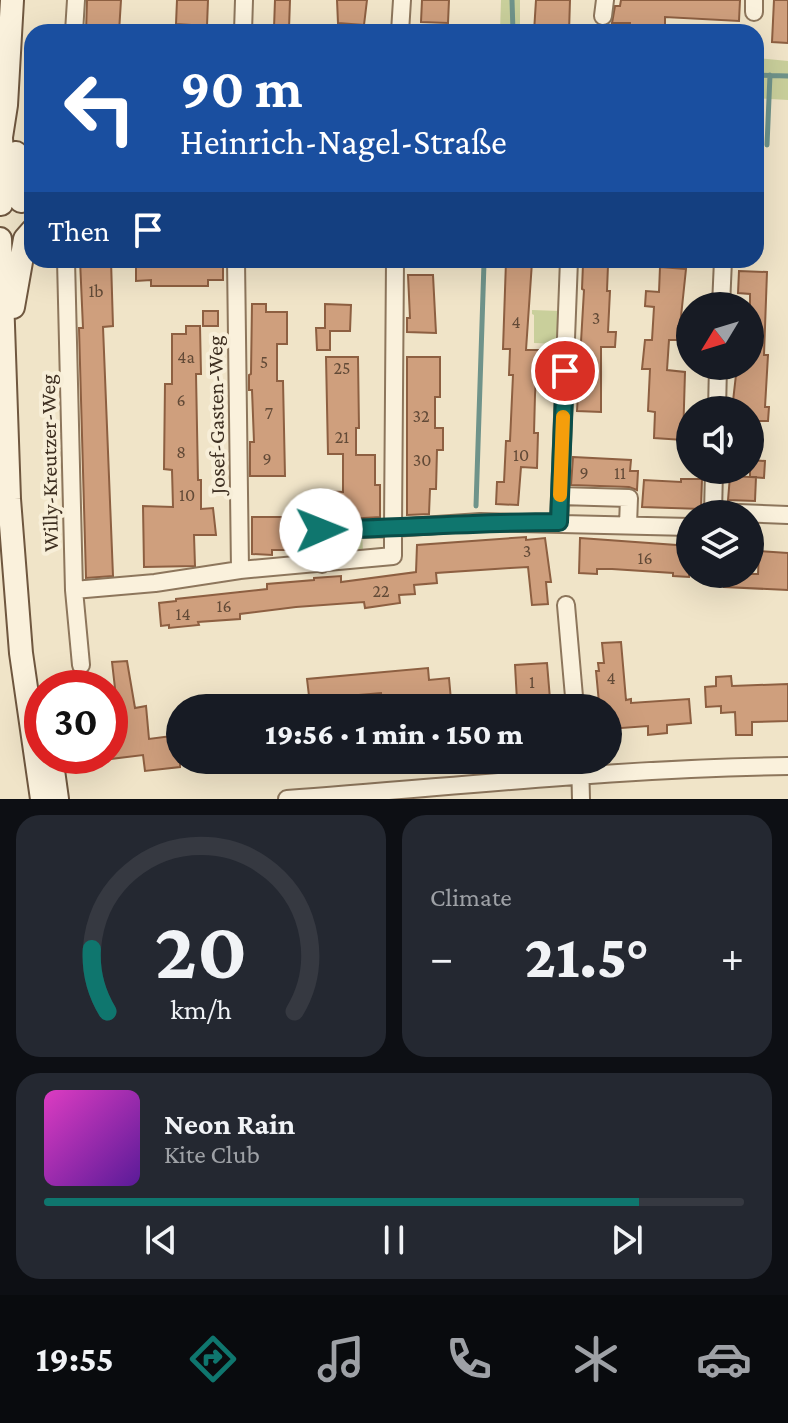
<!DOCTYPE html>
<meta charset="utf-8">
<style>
body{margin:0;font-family:"Crimson Pro",serif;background:#242831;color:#f1f3f6;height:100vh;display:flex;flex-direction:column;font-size:30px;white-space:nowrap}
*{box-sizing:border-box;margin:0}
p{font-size:26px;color:#9ea1a6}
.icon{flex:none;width:44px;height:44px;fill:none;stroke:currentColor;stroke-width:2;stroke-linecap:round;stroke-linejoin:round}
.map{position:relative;height:799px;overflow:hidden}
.details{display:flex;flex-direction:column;gap:16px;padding:16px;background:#0d0f14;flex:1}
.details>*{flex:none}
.hud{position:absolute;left:24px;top:24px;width:740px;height:244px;border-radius:24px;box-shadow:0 8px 32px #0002;background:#1a4fa0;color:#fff;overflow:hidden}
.needle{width:52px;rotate:232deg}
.controls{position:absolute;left:676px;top:292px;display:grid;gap:16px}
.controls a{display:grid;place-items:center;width:88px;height:88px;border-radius:50%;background:#171b24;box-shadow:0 8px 32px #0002;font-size:40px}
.speed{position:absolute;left:24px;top:670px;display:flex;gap:16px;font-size:40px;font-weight:700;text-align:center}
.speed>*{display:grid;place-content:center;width:104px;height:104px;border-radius:50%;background:#171b24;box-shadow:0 8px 32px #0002;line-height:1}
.speed .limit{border:12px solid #d22;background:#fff;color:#111}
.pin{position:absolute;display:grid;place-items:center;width:68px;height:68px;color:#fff;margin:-34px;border:4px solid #fff;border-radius:50%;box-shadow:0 2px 8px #0007}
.me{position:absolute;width:88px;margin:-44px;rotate:89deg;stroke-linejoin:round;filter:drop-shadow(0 0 6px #0008)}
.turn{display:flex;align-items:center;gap:28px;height:168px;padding:0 24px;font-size:36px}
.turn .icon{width:104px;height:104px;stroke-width:2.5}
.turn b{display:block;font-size:56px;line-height:68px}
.then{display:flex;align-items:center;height:76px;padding:0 24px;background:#0003;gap:16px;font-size:30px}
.big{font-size:60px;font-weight:800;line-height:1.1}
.details .card{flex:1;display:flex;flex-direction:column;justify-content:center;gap:12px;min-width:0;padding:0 28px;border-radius:24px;background:#242831}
.details .dial{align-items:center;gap:0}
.dial svg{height:208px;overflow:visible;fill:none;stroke:#363941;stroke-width:7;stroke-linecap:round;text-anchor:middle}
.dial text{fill:#f1f3f6;stroke:none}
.song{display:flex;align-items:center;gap:24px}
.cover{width:96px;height:96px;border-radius:12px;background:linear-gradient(135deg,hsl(310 70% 55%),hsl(270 70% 35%))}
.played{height:8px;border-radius:4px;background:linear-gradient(90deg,#0f766e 85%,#363941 85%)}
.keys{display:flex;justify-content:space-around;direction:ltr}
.heat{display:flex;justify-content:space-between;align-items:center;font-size:44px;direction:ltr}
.details .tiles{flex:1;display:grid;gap:16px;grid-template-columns:1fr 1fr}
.card:last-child{grid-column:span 2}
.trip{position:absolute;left:166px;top:694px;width:456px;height:80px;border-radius:40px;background:#171b24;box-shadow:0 8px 32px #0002;font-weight:800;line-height:80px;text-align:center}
.dock{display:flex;height:128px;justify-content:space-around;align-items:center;background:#090b0e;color:#9ea1a6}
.dock .icon{width:56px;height:56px}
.dock .active{color:#0f766e}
.dock b{font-size:36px;color:#f1f3f6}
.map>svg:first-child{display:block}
</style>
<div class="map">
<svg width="788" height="799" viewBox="0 0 788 799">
<rect width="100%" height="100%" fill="#f0e4c8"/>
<path fill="#c9cf9b" d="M501 0H520V32H500Z
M756 58 788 61V100L756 98Z
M532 310 560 311 559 344 534 343V315L532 314Z
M326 534 362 535 363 551 327 555Z"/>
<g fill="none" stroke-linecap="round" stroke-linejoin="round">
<path stroke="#6f938a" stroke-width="5" d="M512 0 513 32
M756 75 788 76
M767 145 770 75
M476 506 484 263"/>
</g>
<path fill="#cf9f7d" stroke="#8d5f41" stroke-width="2" d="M87 0H121L119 32H86Z
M177 0H208L207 26 176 24Z
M275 0H290L289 29 274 28Z
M337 0H367L364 25 338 23Z
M422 0H449L448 23 421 22Z
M536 0H570L569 32H534Z
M621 0H740L739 21 665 17V27H630V23H612L615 6H620Z
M774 0H788V43L772 42Z
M80 260H111L113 326 103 327 113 576 86 578 79 328H83Z
M151 260H208V265H223V280H208V286H151V280L136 281V265H151Z
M506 261 532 262 526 350H538L535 395 534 433H538L537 468 521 467 518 505 496 504 497 482H504L506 441H510L513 375H509L510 349H503Z
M583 264 608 265 607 291H610L608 332H616L615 347H601V412L577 411 584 290 582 289Z
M660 267 686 269 680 326H678L677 340H669L667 370 685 372 683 440 654 438 655 412 648 411 650 369H642L645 340H652L654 307 645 306 646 291 659 292Z
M739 271 767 272 764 355H768L765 407H769L768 421H750V410H732L737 366H750V294L738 293Z
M408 275H433L436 333 407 332V318H410Z
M252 304H266V312H287V344H277V381H283L285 476H250V442H254L252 390H249V375L251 374Z
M325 304 351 305 350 331H330V350H317L316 328H325Z
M203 311H218V326H203Z
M186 326H200L201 374H196L198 480H201V509L213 508 216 535H194L195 566 144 567 143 506 173 507 172 470 164 469 165 384H172V334H186Z
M326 357H358L359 428H356V455H375V485H380V517L316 521V495H323V491L343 492V454H328Z
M407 357H440V397H435V428H443V450H437L436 489H430L429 514 407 515Z
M573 457 631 460 630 471H638L637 490 629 487 571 485Z
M750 460 765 461 764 478 751 477H756L755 501 728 500 730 476 750 477Z
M681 479H702L701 509 642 507 644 480 681 482Z
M252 517H287V523H307V550H272V555L252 554Z
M526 537V540L545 538 551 582H546L548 604 532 605 528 567 510 568 436 573 437 583 414 585 415 594 399 595 400 603 365 608 364 602 296 607 240 614V619L198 622 199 625 169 628V625L161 626 159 603 176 601V599L267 589V584L314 580V578L341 576V582L416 572 417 545Z
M580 538 690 546 689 577 673 576V573L612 569H597V574L579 573Z
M759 551 788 553V590L724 587V574H758Z
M621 642 626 700 631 699V703L689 699 691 723 667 725V733L648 735V726L608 729V708H602L601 702 599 703 596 671H599L598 663H604L602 643Z
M127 661 135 708 146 706 149 739 180 735V767L145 771 143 755 110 759V697H116L112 662Z
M547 663 550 699 517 701 515 665Z
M428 668 429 680 449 678 451 700 383 708 381 693 348 696 349 704 318 707 317 695 309 696 307 679Z
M731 676 732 686 788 684V721L752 722V735H736L735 712 721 713V706L706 707 705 687 716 686V677Z"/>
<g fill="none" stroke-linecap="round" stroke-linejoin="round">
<defs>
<path id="street" d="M754 12V0
M603 16 605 0
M74 32 76 0
M243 32 244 0
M400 32 402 0
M66 260 74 590 81 665
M236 260 240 570 393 556V528L321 530 322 564
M395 260 393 528 480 522 690 527
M721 306 723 260
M717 410 718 366
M560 496 629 498 628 525
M713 512 788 515
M713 514 714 470
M559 522 569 260
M74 590 155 583 240 570
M566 605 575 708
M580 760 581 799
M287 799C454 787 621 768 788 766"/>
<path id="secondary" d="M16 153 21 201
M1 204 3 179 1 137 6 105 12 0
M0 239 9 499 21 653 42 799
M13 307 25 239 32 231
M51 756 57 799"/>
</defs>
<use href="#street" stroke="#8d765c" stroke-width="20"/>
<use href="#secondary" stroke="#6f573f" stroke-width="26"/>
<use href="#street" stroke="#faf1dc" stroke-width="16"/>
<use href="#secondary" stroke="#faf1dc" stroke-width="22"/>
</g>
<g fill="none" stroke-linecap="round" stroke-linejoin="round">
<defs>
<path id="route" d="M321 530C401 528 479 522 559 522L565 371"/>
</defs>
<use href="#route" stroke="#0a4d48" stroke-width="20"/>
<use href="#route" stroke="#0f766e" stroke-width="14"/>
<path stroke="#f59e0b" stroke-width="14" d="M560 495 563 417"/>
</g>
<g text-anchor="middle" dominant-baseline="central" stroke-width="8" stroke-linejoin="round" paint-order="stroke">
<g font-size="18" fill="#624a37">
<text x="96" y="291">1b</text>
<text x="596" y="318">3</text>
<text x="516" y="322">4</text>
<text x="186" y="357">4a</text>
<text x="264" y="362">5</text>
<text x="342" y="368">25</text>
<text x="181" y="400">6</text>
<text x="269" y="413">7</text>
<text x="421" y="416">32</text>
<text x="342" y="437">21</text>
<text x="181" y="452">8</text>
<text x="521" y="455">10</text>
<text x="267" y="459">9</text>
<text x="422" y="460">30</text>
<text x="584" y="473">9</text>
<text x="620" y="473">11</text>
<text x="187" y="495">10</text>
<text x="527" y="551">3</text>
<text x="645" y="558">16</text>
<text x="381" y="591">22</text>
<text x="224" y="606">16</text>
<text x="183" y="614">14</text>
<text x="611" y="678">4</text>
<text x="532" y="682">1</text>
</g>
<g font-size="22" fill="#3d2e20" stroke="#f7eed8">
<text transform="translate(216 415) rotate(-91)">Josef-Gasten-Weg</text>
<text transform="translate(49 463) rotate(-91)">Willy-Kreutzer-Weg</text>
</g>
</g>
</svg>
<div class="controls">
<a><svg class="needle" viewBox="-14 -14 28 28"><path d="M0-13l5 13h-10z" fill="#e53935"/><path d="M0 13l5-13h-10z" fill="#9ea1a6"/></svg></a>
<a><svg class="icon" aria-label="sound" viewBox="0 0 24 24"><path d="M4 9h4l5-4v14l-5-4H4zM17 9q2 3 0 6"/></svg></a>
<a><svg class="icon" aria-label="layers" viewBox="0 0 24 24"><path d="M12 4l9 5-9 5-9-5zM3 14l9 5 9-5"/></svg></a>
</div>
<div class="speed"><div class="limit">30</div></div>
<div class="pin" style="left:565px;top:371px;background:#d93025"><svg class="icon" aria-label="arrive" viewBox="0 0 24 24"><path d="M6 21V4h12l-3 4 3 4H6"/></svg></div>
<svg class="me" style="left:321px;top:530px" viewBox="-20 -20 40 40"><circle r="19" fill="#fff"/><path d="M0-13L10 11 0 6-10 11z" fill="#0f766e"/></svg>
<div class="trip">19:56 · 1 min · 150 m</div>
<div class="hud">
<div class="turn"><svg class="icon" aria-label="left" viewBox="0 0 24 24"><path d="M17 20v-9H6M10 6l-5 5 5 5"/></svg><div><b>90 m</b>Heinrich-Nagel-Straße</div></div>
<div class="then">Then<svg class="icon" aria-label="arrive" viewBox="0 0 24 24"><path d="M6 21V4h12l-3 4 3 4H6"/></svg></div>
</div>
</div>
<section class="details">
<div class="tiles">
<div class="card dial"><svg viewBox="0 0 100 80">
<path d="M14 69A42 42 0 1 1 86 69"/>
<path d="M14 69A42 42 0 0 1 8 45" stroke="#0f766e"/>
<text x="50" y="56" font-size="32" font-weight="700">20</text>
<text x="50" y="72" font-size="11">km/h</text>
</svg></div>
<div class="card"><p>Climate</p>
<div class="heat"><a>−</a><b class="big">21.5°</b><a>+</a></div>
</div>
<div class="card">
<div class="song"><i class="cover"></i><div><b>Neon Rain</b><p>Kite Club</p></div></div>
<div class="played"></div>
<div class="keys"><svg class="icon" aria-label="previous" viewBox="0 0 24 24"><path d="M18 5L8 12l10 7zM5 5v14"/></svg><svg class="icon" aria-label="pause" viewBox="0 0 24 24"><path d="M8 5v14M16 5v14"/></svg><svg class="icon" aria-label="next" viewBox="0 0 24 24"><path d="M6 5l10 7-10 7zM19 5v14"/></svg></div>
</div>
</div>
</section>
<nav class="dock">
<b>19:55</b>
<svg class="icon active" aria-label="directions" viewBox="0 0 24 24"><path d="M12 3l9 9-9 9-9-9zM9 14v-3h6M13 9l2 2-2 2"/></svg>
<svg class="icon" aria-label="music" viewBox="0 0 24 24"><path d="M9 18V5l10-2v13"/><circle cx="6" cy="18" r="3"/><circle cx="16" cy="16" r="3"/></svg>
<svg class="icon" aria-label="phone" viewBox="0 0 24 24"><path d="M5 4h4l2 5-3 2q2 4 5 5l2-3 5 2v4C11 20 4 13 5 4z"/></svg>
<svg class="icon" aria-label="climate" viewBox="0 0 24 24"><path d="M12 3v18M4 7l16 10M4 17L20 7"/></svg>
<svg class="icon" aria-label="car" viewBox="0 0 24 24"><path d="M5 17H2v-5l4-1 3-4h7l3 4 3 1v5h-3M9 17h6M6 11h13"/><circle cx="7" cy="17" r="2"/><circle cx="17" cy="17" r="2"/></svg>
</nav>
